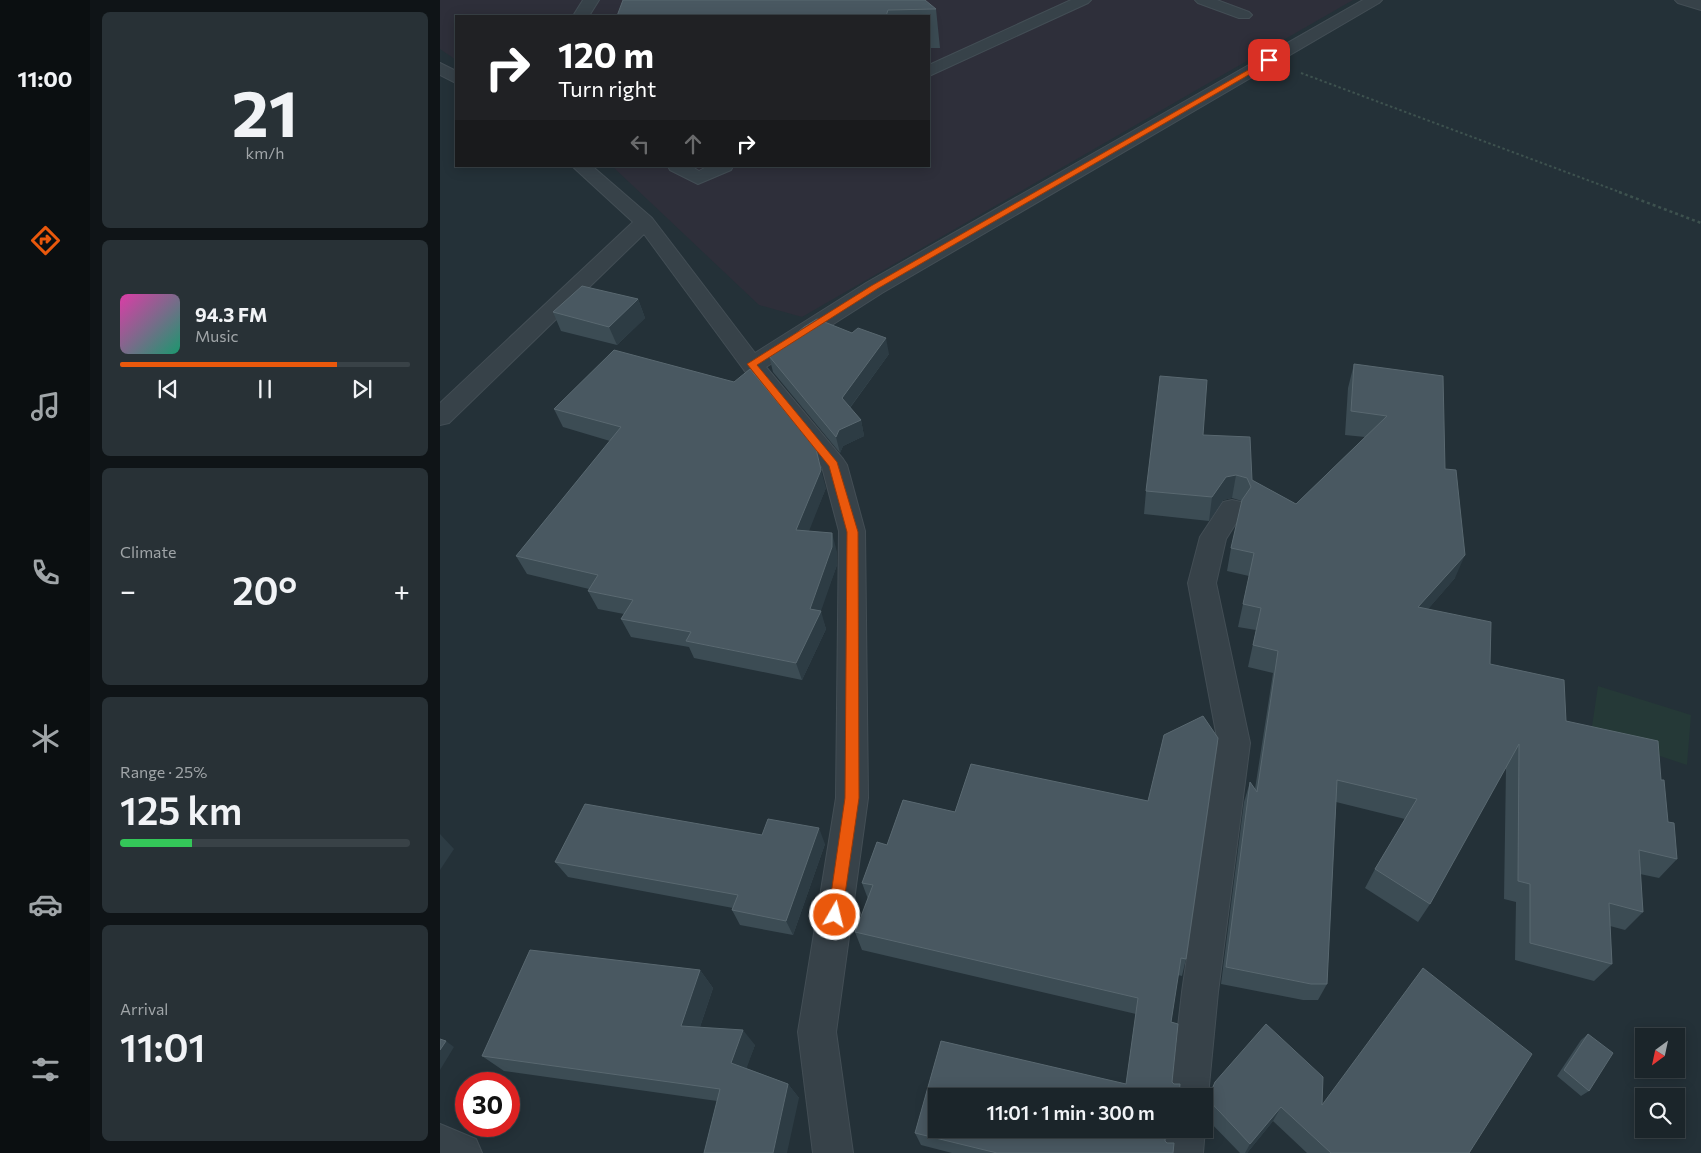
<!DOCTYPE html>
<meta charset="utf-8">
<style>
body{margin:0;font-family:Commissioner,sans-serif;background:#283136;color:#f1f3f6;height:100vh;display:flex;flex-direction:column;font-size:19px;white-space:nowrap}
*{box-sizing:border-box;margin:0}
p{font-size:16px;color:#a0a5a8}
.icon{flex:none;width:28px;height:28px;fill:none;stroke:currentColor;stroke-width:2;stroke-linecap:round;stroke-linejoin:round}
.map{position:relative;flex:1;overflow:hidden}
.sheet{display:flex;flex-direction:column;gap:12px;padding:12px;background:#0f1417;width:350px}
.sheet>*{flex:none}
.banner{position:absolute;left:15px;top:15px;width:475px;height:152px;border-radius:0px;box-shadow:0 2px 12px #0003,0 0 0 1px #394247;background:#202124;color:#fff;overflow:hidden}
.needle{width:32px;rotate:213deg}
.tools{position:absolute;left:1195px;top:1028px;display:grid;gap:10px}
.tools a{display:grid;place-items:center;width:50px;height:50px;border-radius:0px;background:#1b252a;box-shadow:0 2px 12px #0003,0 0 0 1px #394247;font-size:25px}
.speed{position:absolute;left:15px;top:1072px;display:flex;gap:10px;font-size:25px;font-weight:700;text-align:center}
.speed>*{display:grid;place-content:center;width:65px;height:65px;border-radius:50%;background:#1b252a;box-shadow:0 2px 12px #0003,0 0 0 1px #394247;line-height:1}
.speed .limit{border:8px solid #d22;background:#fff;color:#111}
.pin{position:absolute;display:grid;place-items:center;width:42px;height:42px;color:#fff;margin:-21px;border-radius:10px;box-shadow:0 2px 8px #0006}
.me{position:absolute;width:55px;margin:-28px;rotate:8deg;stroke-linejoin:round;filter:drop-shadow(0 0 4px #0008)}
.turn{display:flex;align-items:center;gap:18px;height:105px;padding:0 20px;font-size:22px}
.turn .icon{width:65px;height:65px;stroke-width:2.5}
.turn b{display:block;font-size:35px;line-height:42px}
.lanes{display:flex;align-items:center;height:48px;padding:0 20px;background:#0003;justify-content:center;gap:25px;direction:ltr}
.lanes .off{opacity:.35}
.big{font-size:38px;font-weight:600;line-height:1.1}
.sheet .card{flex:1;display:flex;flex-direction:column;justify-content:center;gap:8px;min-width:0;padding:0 18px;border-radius:8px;background:#283136}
.sheet .dial{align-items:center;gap:0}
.dial b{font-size:65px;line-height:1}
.song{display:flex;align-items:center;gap:15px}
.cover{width:60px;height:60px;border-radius:8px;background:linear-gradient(135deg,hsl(320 70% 55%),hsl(160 70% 35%))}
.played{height:5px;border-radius:2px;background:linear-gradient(90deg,#ea580c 75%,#394247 75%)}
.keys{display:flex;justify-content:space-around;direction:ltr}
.heat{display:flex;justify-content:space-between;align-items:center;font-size:28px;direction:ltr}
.charge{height:8px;border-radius:4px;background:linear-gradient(90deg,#34c759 25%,#394247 0)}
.trip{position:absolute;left:488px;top:1088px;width:285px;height:50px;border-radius:0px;background:#1b252a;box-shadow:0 2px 12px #0003,0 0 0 1px #394247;font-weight:600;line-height:50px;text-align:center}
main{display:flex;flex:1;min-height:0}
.tabs{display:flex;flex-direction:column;width:90px;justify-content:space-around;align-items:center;background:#0b0f11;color:#a0a5a8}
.tabs .icon{width:35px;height:35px}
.tabs .active{color:#ea580c}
.tabs b{font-size:22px;color:#f1f3f6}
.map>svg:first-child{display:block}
</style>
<main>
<nav class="tabs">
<b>11:00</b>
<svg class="icon active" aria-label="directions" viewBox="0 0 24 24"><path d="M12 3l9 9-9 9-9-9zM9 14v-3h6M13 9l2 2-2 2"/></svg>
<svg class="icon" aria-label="music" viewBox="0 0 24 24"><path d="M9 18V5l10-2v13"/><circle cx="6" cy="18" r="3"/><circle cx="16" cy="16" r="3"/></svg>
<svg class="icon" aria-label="phone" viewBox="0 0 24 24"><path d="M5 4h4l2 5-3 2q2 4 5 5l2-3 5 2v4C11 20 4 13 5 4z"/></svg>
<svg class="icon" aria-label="climate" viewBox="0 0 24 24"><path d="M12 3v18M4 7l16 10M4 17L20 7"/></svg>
<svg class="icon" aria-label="car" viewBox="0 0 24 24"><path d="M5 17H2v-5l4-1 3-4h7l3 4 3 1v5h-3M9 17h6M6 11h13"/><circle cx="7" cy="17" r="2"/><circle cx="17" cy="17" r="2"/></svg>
<svg class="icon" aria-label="filters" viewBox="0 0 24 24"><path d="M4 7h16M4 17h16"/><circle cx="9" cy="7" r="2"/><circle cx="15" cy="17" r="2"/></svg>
</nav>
<section class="sheet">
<div class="card dial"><b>21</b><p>km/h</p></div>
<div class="card">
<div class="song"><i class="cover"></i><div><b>94.3 FM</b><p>Music</p></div></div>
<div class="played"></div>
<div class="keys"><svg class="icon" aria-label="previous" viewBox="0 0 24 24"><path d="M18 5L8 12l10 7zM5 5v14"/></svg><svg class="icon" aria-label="pause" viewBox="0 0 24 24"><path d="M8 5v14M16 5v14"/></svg><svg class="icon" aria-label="next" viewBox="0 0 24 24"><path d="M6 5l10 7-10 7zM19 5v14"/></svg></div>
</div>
<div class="card"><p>Climate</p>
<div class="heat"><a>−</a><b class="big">20°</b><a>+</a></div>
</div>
<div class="card"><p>Range · 25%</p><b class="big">125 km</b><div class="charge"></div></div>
<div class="card"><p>Arrival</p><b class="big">11:01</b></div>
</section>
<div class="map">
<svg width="1261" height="1153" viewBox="0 0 1261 1153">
<rect width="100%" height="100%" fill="#243138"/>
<path fill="#2e2f3a" d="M0 0H913L362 317 319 305 172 166H489V16H16V60L0 49Z"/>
<path fill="#253937" d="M1158 686 1251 715 1247 765 1151 733Z"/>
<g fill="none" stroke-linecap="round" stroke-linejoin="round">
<defs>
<path id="minor" d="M143 0H159L149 16H133Z
M631 0H651L648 3 489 76V65Z
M755 0H777L809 12 812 15 809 18H799L758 3Z
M923 0H942L939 3 442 293 326 367 403 459 407 465 425 531 428 798 396 1032 413 1153H373L358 1032 396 798 399 531 382 467 304 370 204 234 9 423 0 425V403L193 222 132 166H152L212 218 315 353 426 283Z
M1235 0H1261V10L1238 3Z
M0 63 16 71V83L0 75Z
M228 166H251L259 171 268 166H293L291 170 258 184 230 170Z
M792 500 801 502 805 509 786 539 776 583 810 743 778 992 768 1096 764 1107V1096H730L742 992 778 743 748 583 760 537 783 502Z
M0 1124 36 1139 42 1153H0Z
M764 1127 765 1129 763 1153H723L725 1129H764Z"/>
</defs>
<use href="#minor" stroke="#434e55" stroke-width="2"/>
<path stroke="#3e524f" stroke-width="2" stroke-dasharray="2.5 2.5" stroke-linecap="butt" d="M861 73 1182 193"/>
<path stroke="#3e524f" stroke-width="2.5" stroke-dasharray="3 3" stroke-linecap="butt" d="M1179 192 1261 223"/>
<use href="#minor" fill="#374249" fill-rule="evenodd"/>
</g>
<path fill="#3c4c54" d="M496 9 500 48H489V16H177Z
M198 299 205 318 177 345 121 331 113 312Z
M174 350 386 488 368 531 397 552V565L380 611 386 629 362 680 254 658 249 647 191 637 181 619 184 614 158 609 148 591 149 589 87 574 76 556 170 441 123 427 114 409Z
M449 354 410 408 421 420 424 436 403 446 400 453 333 372 329 356Z
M914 364 1005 469 1015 578 988 609 1050 664 1126 721 1221 780 1228 822 1237 859 1219 878 1200 874 1203 912 1185 930 1170 926 1172 964 1154 981 1075 960 1076 902 1064 899 1066 767 990 904 978 922 925 888 935 869 965 819 896 802 887 984 878 1000H863L781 984 804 802 810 782 815 789 833 673 808 667 816 630 798 627 809 576 787 571 791 548 802 501 792 498 783 500 769 521 704 514 706 491 763 435 812 480 856 504 925 437 905 435 908 388Z
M763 716 778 738 746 959 742 976 738 975 731 1022 738 1024 732 1082 734 1084H740L739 1096H496V1129H726L725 1141 727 1143H734L733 1153H512L481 1145 475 1133 501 1041 686 1084 696 1014 422 950 415 932 428 899 422 883 437 842 447 845 463 800 515 812 531 764 708 801 724 735Z
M322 835 385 844 353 935 300 925 292 910 293 908 128 877 115 862Z
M260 970 273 988 260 1027 315 1045 306 1068 348 1084 359 1098 277 1101 64 1071 42 1056Z
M1148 1034 1149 1091 1141 1096 1117 1076 1141 1040Z
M770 1094 882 1105 1029 1153H867L833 1121 807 1153H800L764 1116 763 1096 764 1095Z"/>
<path fill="#2d3c44" d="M198 299 205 318 177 345 169 327Z
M446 338 449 354 405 414 402 398Z
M421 420 424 436 403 446 400 453 396 437 399 430Z
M381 470 386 488 362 549 356 530Z
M796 475 792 498 783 500 769 521 772 497 786 477Z
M392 533 397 552V565L380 614 381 611 386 629 362 680 356 663 370 609Z
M1025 555 1015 578 970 630 978 607Z
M379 828 385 844 353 935 346 921Z
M0 834 14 849 0 870Z
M260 970 273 988 255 1042 241 1026Z
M303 1030 315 1045 303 1078 291 1063Z
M6 1041 14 1047 0 1070V1050Z
M348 1084 359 1098 347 1153H333Z
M841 1107 833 1121 807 1153H805L810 1144Z"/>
<path fill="#495861" stroke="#596870" d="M183 0H485L496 9 448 10 446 16H177Z
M142 286 198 299 169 327 113 312Z
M377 319 412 333 418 328 446 338 402 398 421 420 399 430 396 437 329 356 364 327Z
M174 350 294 382 310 369 376 449 381 470 356 530 392 533V547L370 609 381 611 356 663 246 641 251 632 181 619 193 600 148 591 158 575 76 556 181 427 114 409Z
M914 364 1003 376 1005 469 1016 470 1025 555 978 607 1051 622 1050 664 1124 680 1126 721 1218 741 1221 780H1224L1228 822 1234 823 1237 859 1199 850 1203 912 1169 903 1172 964 1090 943V884L1078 881 1079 744 990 904 935 869 977 799 897 780 887 984H871L786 967 810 782 817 792 838 651 813 645 821 608 803 604 814 553 791 548 802 500 811 487 807 478 796 475 786 477 772 497 706 491 720 376 767 380 763 435 810 437 812 480 856 504 947 416 911 411Z
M763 716 778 738 746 959 741 958 731 1022 738 1024 732 1082 734 1084H740L739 1096H496V1129H726L725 1141 727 1143H734L733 1153H557L475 1133 501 1041 686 1084 698 998 415 932 433 885 422 883 437 842 447 845 463 800 515 812 531 764 708 801 724 735Z
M145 804 322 835 328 819 379 828 346 921 292 910 298 895 115 862Z
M90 950 260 970 241 1026 303 1030 291 1063 348 1084 333 1153H264L280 1089 42 1056Z
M983 968 1092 1054 1029 1153H891L841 1107 810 1144 764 1095 767 1091 770 1094 775 1082 826 1024 883 1077 882 1105Z
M1148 1034 1173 1053 1149 1091 1124 1070Z
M0 1039 6 1041 0 1050Z"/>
<path fill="#ea580c" stroke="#983908" d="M829 58 832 60 831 62 437 289 317 365 397 462 418 532 419 798 402 915 400 920 395 922 390 920 388 915 405 798 407 532 389 466 307 364 431 286Z"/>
</svg>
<div class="tools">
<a><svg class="needle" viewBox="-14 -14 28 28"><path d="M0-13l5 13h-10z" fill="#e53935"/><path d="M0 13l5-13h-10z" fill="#a0a5a8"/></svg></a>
<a><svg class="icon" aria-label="search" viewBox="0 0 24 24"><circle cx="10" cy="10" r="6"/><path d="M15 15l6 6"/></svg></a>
</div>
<div class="speed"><div class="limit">30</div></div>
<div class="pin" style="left:829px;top:60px;background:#d93025"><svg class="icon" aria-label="arrive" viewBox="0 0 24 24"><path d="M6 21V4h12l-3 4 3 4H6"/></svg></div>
<svg class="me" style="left:395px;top:915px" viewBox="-20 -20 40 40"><circle r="17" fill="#ea580c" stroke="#fff" stroke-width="3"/><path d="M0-11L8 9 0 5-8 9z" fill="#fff"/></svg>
<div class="trip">11:01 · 1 min · 300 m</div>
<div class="banner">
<div class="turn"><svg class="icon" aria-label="right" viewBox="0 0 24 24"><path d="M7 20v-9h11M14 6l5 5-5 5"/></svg><div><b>120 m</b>Turn right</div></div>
<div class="lanes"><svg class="icon off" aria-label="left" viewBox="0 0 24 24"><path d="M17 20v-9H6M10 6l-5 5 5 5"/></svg><svg class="icon off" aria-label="ahead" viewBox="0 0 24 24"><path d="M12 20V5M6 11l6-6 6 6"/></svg><svg class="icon" aria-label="right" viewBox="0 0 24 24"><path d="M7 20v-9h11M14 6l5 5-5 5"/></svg></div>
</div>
</div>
</main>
